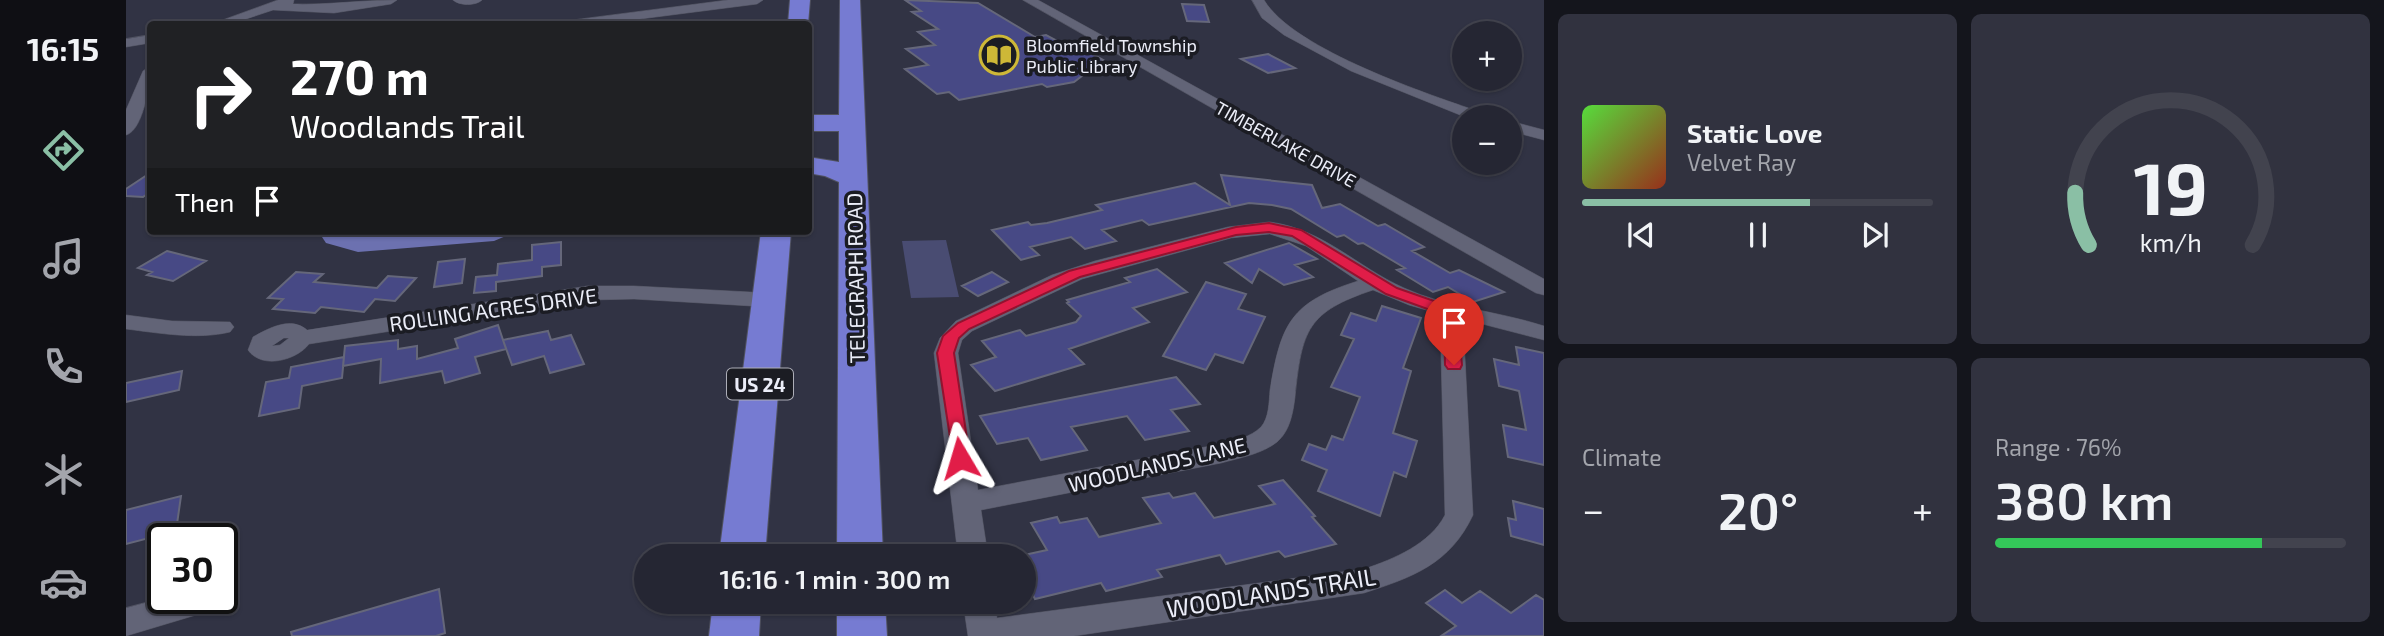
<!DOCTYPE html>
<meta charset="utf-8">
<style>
body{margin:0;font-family:"Exo 2",sans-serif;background:#31323f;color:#f1f3f6;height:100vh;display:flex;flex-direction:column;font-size:26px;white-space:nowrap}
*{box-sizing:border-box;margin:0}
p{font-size:23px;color:#a3a5ac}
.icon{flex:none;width:38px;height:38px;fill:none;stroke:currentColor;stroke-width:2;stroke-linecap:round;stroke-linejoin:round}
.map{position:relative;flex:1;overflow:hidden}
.drawer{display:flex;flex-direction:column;gap:14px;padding:14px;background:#14151c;width:840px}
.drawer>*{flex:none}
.banner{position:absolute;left:21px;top:21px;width:665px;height:214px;border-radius:7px;box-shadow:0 2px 5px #0004,0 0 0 2px #42434e;background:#202124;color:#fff;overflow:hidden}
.fabs{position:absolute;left:1326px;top:21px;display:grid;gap:14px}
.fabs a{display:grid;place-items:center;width:70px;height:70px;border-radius:50%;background:#252633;box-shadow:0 2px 5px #0004,0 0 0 2px #42434e;font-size:35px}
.speed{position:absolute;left:21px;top:523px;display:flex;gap:14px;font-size:35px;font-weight:700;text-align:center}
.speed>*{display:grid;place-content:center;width:91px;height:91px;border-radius:50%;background:#252633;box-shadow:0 2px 5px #0004,0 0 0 2px #42434e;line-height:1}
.speed .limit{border:4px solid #111;border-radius:10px;background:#fff;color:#111}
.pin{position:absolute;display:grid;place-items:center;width:60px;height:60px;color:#fff;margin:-72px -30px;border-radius:50% 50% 50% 0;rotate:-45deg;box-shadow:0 0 7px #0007}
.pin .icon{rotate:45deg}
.me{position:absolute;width:77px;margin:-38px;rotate:353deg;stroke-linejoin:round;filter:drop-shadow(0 0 5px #0008)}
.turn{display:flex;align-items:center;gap:24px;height:147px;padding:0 28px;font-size:32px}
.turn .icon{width:91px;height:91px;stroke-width:2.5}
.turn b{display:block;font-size:49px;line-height:60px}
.then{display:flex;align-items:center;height:66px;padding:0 28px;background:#0003;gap:14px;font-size:26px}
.big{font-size:52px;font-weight:600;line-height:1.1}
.drawer .widget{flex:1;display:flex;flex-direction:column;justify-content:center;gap:10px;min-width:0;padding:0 24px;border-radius:10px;background:#31323f}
.drawer .dial{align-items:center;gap:0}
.dial svg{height:182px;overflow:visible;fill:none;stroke:#42434e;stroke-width:7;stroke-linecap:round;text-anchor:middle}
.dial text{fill:#f1f3f6;stroke:none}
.song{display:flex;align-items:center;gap:21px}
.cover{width:84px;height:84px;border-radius:10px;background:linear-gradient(135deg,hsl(110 70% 55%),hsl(10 70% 35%))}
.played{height:7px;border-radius:4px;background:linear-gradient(90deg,#8abfa5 65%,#42434e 65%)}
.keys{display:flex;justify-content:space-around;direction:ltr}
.heat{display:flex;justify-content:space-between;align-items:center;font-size:38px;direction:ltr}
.charge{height:10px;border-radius:5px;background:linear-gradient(90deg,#34c759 76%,#42434e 0)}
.drawer .tiles{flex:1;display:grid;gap:14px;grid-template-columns:repeat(2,1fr)}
.trip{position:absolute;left:508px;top:544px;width:402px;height:70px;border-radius:35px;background:#252633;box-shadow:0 2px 5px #0004,0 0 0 2px #42434e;font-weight:600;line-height:70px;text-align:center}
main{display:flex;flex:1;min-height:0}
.menu{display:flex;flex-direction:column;width:126px;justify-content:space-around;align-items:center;background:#0f0f14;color:#a3a5ac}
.menu .icon{width:49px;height:49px}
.menu .current{color:#8abfa5}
.menu b{font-size:32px;color:#f1f3f6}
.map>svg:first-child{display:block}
</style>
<main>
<nav class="menu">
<b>16:15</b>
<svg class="icon current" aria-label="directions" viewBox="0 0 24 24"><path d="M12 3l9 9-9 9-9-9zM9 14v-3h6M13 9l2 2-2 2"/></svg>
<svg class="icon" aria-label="music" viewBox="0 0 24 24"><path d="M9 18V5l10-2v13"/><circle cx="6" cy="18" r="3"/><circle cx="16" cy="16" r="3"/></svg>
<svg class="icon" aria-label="phone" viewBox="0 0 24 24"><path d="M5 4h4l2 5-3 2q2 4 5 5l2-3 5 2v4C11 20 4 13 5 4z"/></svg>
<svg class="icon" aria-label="climate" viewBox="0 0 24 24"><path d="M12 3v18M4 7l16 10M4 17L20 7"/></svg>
<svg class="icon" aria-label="car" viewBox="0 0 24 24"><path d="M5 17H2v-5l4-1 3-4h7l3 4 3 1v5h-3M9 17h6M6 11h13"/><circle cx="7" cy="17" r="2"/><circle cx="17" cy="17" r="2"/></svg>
</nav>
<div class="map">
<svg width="1418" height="636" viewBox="0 0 1418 636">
<rect width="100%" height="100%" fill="#313344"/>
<path fill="#494c72" d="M820 240 833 297 785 298 776 241Z"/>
<path fill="#6c71b0" d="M192 231H392L368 241 232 252 200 243Z"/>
<path fill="#474985" stroke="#65677a" stroke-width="2" d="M779 0 852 3 909 37 920 35 933 42 943 41 977 60 948 82 921 87 916 84 833 100 823 92 811 94 779 69 802 65 780 49 809 45 792 32 812 29 786 12 795 11Z
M1056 4 1078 5 1083 22 1061 21Z
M1142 54 1169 68 1142 73 1115 59Z
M24 173V192L17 197 0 196V189Z
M1095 175 1186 185 1196 208 1214 204 1252 226 1259 224 1298 247 1286 251 1324 273 1333 270 1378 292 1347 302 1322 287 1307 292 1271 270 1279 268 1237 243 1232 244 1218 235 1211 237 1165 209 1146 205 1123 203 1023 225 1016 220 976 230 990 241 959 249 945 237 904 247 913 255 895 260 866 230 902 222 905 225 921 223 976 210 970 205 1069 183 1104 205Z
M435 242V265L416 267V276L370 282V291L348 293 350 277 371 275 372 264 406 260V245Z
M1163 243 1191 259 1169 265 1187 277 1158 285 1133 269 1126 283 1099 263Z
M41 251 80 261 47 281 21 275 26 272 12 268Z
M339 259 336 283 308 287 312 262Z
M1031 269 1061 292 1007 308 1023 322 943 349 958 364 869 391 845 365 870 357 856 341 894 330 900 336 950 322 955 316 941 303 943 302 941 300 1004 282 999 278Z
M170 272 197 274 188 282 251 288 262 276 290 278 269 301 249 299 238 312 195 307 189 313 147 309 157 299 142 298Z
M866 272 882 282 852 296 836 286Z
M1080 282 1120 294 1112 309 1139 317 1117 363 1089 354 1080 370 1037 356Z
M1256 306 1295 318 1277 368 1285 371 1267 433 1291 441 1280 477 1268 472 1254 516 1192 491 1201 470 1176 460 1183 444 1200 450 1206 436 1217 440 1234 397 1205 387 1228 339 1215 335 1225 313 1250 321Z
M372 325 380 349 349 357 354 373 319 383 316 371 254 383 255 359 217 366 219 346 272 340V349L291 346V359L332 348 329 339Z
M422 331 425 340 445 335 458 364 424 373 418 356 386 365 377 340Z
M1390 347 1418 353V465L1382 457 1377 425 1400 430 1393 391 1373 386 1368 359 1393 365Z
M218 357 216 378 176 386 173 408 133 416 140 382 163 378 165 367Z
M56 371 53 390 0 402V383Z
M1050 377 1074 404 1045 410 1063 431 1019 440 1001 416 945 427 961 450 915 460 902 438 871 444 854 416Z
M1157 480 1189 516 1186 517 1210 544 1159 557 1153 551 1100 564 1094 555 1031 570 1036 577 980 591 975 583 909 599 898 577V555L921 550 905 523 931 517 934 523 961 518 973 537 1035 523 1017 498 1043 493 1047 498 1069 493 1088 518 1149 504 1133 486Z
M55 496 50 531 0 544V510Z
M1387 501 1418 509V545L1385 536 1382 518 1390 520Z
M313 589 319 633 310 636H166L165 632Z
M1319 590 1336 603 1354 591 1385 613 1410 595 1418 600V636H1315L1330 626 1300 603Z"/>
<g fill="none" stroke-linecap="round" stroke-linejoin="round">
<defs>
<path id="minor" d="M152 0H168L167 4C202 5 236 0 271 0L265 4 208 13 147 10 105 24H86Z
M327 0H356C350 6 333 6 327 0Z
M602 0H637L631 4 475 24H441L448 20Z
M897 0H912L1418 279V295L1410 293Z
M1126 0H1138C1168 50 1304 95 1360 114L1362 117H1339L1225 71 1158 35 1136 18Z
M24 35V43L0 47V39Z
M24 67C25 82 17 131 0 135V110L17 71Z
M1384 121 1418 130V140L1384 131Z
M1144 222C1197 229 1231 267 1278 288 1322 308 1372 311 1418 326V340L1337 319 1347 515C1324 564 1287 577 1238 593L948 636H842L837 602H869L871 618 1238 569C1268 559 1304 544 1319 515L1314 314 1283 305 1247 290C1181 312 1176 330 1169 397 1167 413 1164 431 1151 442 1136 454 1113 458 1095 463L855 510 862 556H832L808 353 814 338 830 321 926 275 969 261 1102 227ZM1144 234 1180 246 1232 281C1165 302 1155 323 1144 390 1143 402 1143 418 1135 427 1125 437 1108 441 1095 444L852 490 832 353 836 340 846 331 956 279 1105 238Z
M462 286H508L643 293 651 295 654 300 651 305 643 307 508 299 462 300 183 344C171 360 136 370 122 350L127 337C143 328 165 316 181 330ZM158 338H163L154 345 146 346Z
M0 315 46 321 104 322 108 327 104 332C71 340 33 333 0 329Z
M37 598H94L95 600 90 609 0 636V608Z"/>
<path id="highway" d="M664 0H684L682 24H662Z
M714 0H734L757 556H711L713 182 699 176 682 173V157L713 162V131H682V115H713Z
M635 231H665L639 556H593Z
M587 602H635L633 636H583Z
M711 602H759L761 636H711Z"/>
</defs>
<use href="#minor" stroke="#505260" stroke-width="1"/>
<use href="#highway" stroke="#505260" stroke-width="2"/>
<use href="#minor" fill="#626477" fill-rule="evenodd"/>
<use href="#highway" fill="#767bd2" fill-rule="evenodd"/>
</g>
<path fill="#e11d48" stroke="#92132f" stroke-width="2" d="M1143 223 1175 230 1271 288 1331 309 1336 365 1334 369H1322L1319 365 1318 315 1260 294 1166 236 1143 232 1110 235 954 277 843 329 833 338 828 353 844 458 841 463H828L811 353 817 336 832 323 943 271 1110 227Z"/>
<defs>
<symbol id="library-ring" viewBox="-11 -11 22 22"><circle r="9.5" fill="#1b1c23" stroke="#ceb837" stroke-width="1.5"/><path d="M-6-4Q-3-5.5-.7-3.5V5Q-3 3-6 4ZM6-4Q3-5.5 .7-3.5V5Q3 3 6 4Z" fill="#ceb837"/></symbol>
</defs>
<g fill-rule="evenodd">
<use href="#library-ring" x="851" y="33" width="44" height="44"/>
</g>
<g text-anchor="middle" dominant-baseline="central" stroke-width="7" stroke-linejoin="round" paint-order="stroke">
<g font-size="18" fill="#ebedf8" stroke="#1b1c23" text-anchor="start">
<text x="900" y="45">Bloomfield Township<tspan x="900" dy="21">Public Library</tspan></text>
</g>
<g font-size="18" fill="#ebedf8" stroke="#1b1c23">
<text transform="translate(1160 144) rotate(29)">TIMBERLAKE DRIVE</text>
</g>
<rect fill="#1b1c23" stroke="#adaeb8" stroke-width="2" x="601" y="368.5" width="66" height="31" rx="5"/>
<g font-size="19" font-weight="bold" fill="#ebedf8">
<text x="634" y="384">US 24</text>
</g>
<g font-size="21" fill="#ebedf8" stroke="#1b1c23">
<text transform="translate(729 278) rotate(-91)">TELEGRAPH ROAD</text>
<text transform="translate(367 309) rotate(-8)">ROLLING ACRES DRIVE</text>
<text transform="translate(1031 464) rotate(-13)">WOODLANDS LANE</text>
</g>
<g font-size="24" fill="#ebedf8" stroke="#1b1c23">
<text transform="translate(1145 592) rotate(-9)">WOODLANDS TRAIL</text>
</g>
</g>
</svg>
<div class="fabs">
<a>+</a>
<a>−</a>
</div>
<div class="speed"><div class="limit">30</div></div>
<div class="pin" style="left:1328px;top:365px;background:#d93025"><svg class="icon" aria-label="arrive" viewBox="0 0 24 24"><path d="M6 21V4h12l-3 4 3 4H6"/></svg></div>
<svg class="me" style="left:834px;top:458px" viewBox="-20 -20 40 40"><path d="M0-17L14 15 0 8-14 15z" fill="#e11d48" stroke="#fff" stroke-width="4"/></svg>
<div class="trip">16:16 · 1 min · 300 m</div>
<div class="banner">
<div class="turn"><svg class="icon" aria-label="right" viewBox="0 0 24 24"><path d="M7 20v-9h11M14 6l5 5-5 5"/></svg><div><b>270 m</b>Woodlands Trail</div></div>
<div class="then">Then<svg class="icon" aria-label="arrive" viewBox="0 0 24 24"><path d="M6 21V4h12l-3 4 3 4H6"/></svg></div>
</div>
</div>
<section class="drawer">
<div class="tiles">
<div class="widget">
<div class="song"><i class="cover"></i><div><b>Static Love</b><p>Velvet Ray</p></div></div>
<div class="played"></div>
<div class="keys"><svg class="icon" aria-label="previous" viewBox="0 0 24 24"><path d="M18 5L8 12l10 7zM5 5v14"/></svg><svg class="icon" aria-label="pause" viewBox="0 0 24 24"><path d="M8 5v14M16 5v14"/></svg><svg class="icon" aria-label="next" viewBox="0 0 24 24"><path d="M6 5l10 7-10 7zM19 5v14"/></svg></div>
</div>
<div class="widget dial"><svg viewBox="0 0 100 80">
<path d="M14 69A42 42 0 1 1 86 69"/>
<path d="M14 69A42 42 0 0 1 8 46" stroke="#8abfa5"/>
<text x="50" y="56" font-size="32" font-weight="700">19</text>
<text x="50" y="72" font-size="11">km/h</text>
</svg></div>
<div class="widget"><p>Climate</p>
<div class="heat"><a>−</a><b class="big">20°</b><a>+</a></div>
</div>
<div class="widget"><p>Range · 76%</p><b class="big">380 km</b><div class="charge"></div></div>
</div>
</section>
</main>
